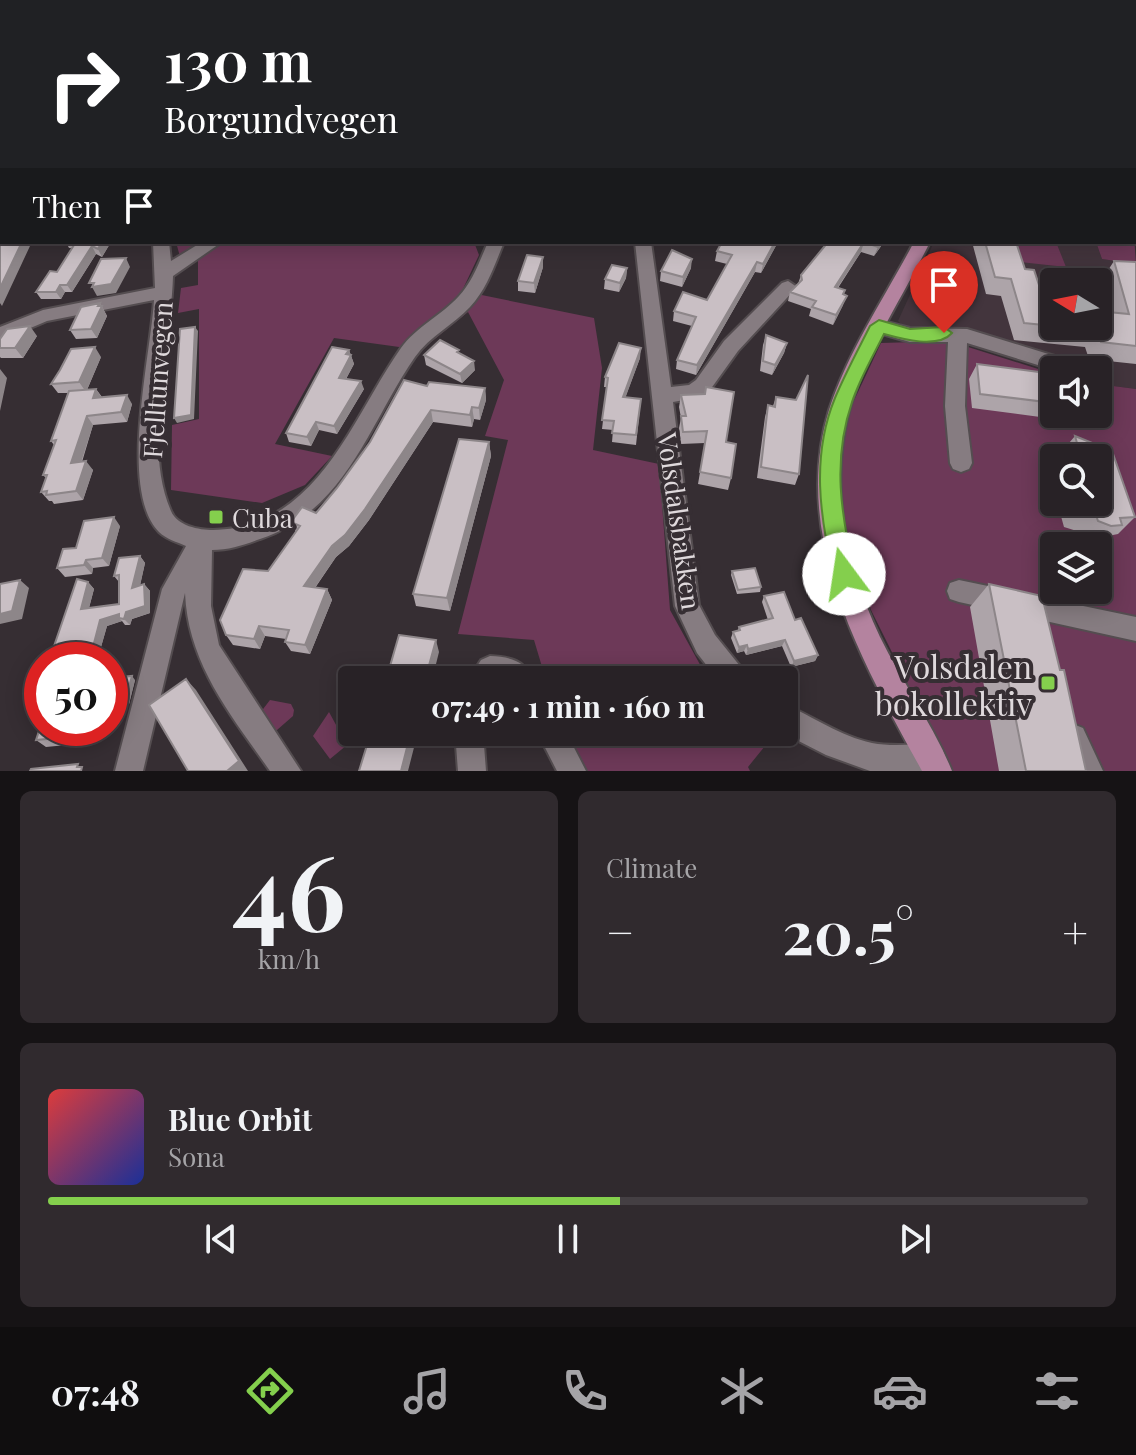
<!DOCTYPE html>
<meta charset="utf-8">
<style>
body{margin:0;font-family:"Playfair Display",serif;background:#302a2e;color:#f1f3f6;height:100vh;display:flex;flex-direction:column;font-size:30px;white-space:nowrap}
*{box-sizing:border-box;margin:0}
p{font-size:26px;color:#a5a4a7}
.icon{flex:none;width:44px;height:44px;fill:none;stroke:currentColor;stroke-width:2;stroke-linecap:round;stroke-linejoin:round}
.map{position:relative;height:771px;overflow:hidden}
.sheet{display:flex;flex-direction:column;gap:20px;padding:20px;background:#161315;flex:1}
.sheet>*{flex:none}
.guide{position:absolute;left:0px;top:0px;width:1136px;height:244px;box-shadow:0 4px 20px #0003,0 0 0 2px #443f43;background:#202124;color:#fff;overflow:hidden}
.needle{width:52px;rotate:280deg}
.tools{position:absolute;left:1040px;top:268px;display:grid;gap:16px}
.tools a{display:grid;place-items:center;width:72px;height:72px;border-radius:8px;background:#282226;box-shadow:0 4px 20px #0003,0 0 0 2px #443f43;font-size:40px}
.speed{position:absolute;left:24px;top:642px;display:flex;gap:16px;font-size:40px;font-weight:700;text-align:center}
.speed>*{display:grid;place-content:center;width:104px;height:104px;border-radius:50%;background:#282226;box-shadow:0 4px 20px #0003,0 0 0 2px #443f43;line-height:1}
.speed .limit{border:12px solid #d22;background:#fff;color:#111}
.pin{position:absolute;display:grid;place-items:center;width:68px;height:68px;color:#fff;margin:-82px -34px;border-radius:50% 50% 50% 0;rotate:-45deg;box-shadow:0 0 8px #0007}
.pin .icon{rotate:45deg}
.me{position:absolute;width:88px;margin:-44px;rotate:346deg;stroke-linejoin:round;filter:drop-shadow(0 0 6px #0008)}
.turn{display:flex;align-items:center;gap:28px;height:168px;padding:0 32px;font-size:36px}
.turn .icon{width:104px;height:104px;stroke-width:2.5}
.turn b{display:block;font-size:56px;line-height:68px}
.then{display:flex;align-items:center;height:76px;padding:0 32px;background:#0003;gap:16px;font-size:30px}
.big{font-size:60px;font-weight:700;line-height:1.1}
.sheet .card{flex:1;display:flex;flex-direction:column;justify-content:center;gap:12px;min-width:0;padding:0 28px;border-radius:12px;background:#302a2e}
.sheet .dial{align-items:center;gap:0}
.dial b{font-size:104px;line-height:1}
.song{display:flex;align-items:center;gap:24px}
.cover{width:96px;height:96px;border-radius:12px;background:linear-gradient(135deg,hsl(0 70% 55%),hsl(230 70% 35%))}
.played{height:8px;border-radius:4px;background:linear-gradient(90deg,#84cf4d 55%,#443f43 55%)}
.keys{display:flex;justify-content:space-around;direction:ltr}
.heat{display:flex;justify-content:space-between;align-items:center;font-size:44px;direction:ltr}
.sheet .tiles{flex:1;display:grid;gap:20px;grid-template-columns:1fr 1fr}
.card:last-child{grid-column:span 2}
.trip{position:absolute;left:338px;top:666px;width:460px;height:80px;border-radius:8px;background:#282226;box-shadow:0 4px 20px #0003,0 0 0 2px #443f43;font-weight:700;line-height:80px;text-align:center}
.tab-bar{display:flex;height:128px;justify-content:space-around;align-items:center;background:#100e0f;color:#a5a4a7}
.tab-bar .icon{width:56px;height:56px}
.tab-bar .current{color:#84cf4d}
.tab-bar b{font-size:36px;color:#f1f3f6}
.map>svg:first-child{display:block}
</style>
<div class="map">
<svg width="1136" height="771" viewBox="0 0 1136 771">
<rect width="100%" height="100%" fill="#362e33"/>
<path fill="#43353d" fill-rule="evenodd" d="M934 242H1096L1102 259 1136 264V389L1098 384V370L1054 372 960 329 903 326 898 321ZM1054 282H1098V326H1054Z"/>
<path fill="#6d3958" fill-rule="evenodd" d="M0 0H144L2 2 0 213Z
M220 0H549L219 2Z
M1134 235 1136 264 1102 259 1096 242H1134Z
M176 242H474L479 255 462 291 594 318 602 368 593 450 659 464 670 610 703 670 714 680H546L534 640 458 634 508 440 485 436 504 380 468 312 421 350 334 338 275 444 332 456 305 485 262 503 171 490 172 425 199 419V309L178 313 181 288 198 285V261L182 264Z
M1014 242H1056L1066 267 1020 262Z
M949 341 1054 374V414H1098V384L1136 389V771H951L871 610 852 559 837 482 843 424 881 343ZM1054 458H1098V502H1054ZM1054 546H1098V590H1054Z
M270 700 291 704 294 710 293 716 277 730H271L260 713Z
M329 712 347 745 330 759 313 736Z
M565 732H769L773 736 748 767 750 771H586Z"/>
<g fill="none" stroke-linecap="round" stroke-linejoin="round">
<defs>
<path id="minor" d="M150 0H162V2H150Z
M652 0H664L651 2Z
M706 0H718V2H706Z
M2 184V194L0 195V185Z
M1134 206 1136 207V223L1134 222Z
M153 242H169L171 261 202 242H222L173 276C171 346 142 445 171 511 177 526 199 530 213 530 318 528 351 419 401 348 416 327 442 315 459 296 473 281 480 260 488 242H504C495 264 487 289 470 307 453 325 430 336 415 357 368 425 347 510 260 539 244 545 229 550 212 550L211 606 219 645 301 771H270C231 715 188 664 185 593L143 771H115L162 589 186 546C177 542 166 539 159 532 118 491 151 354 154 300L47 321 0 341V327L43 310 155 288Z
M635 242H651L671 387 689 385 696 380 724 341 782 283 788 281 797 287 738 351 710 390 701 397 673 402 699 605 715 635 744 671 748 680H718L697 653 675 606Z
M879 320 910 328 967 329 1084 365 1087 370H1054L967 343 965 406 972 463 969 469 961 472 953 469 950 463 945 406 948 342H910L872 331 870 326Z
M959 580 1136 617V641L959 602 950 599 947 591 950 583Z
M490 656C510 657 525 660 533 680H468L481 660Z
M784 704C814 717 840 736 872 743 895 748 923 741 942 749L946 759 942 769 937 771H870L826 755 781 732H784Z
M1073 724 1083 728 1103 771H1073C1064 757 1056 745 1063 728Z
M455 732H483L486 771H458Z
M537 732H566L586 771H557Z"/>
<path id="major" d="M947 0H959L960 2H948Z
M914 242H930C903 297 865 352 849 412 829 489 847 567 880 637 902 682 933 724 952 771H922C863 663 790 538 829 410 848 351 885 297 914 242Z"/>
<path id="highway" d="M1102 0H1116L1118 2H1104Z
M1134 21H1136V33H1134Z"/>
</defs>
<use href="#minor" stroke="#544d50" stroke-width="4"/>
<use href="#major" stroke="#544d50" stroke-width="4"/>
<use href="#highway" stroke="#544d50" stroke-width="4"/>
<use href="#minor" fill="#867c81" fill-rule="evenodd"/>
<use href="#major" fill="#b4839f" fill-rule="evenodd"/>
<use href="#highway" fill="#d387b3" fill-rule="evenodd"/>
</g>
<path fill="#ada4a9" d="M971 0H1046V2H971Z
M1136 122V144L1134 138V125Z
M66 242H111L102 257 96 254 72 292H65L61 299H41L36 292 57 272 72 248H69Z
M722 242H778L761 273 755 272 696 375 676 369 677 360 692 326 673 321 674 311 707 300 727 264 715 261 717 251Z
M828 242H884L874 256 861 252 838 288 844 295 843 305 833 325 809 316 811 309 788 301 790 292 798 284 801 275Z
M972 242H1016L1025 269 1046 306 1111 312 1103 278 1114 261 1136 262V364L1089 359 1085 347 1014 340 1001 296 986 294Z
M543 267 535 293 518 291V281Z
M627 268 626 278 619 292 604 289 605 279Z
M691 268 682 287 660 281 661 271Z
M100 303 107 316 97 338 76 339 70 330Z
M766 335 787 343 784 353 772 375 760 371 763 345Z
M37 336 23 358H1L0 357V339Z
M349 350 354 364 346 379 364 389 337 434 319 430 311 446 289 442 286 433Z
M424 355 475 370 462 383 426 365Z
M101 357 87 390 96 389 102 397 132 404 127 422 93 425 82 462 93 470 83 500 54 504 52 501H49L41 492 46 478 43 475 54 445 51 441 68 393H58L51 384Z
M640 358 625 398 641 399 636 445 612 442 613 430 602 429 607 387H604L605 377Z
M977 364 1054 374V414H1075L1070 421 972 408 969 379Z
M427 386 485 388 486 400 480 420 474 419 472 427 433 422 369 520 349 546 336 557 315 588 327 589 332 600 310 654 291 651 285 642 286 639 265 636 260 649 233 645 226 635 268 571 296 532 291 522 316 513Z
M681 395 726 442 731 478 728 490 698 484 705 443 681 444 679 428 681 418 679 407Z
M776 397 796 400 799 474 795 485 757 478 765 417 768 405 773 406Z
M1075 436 1112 451 1135 517 1118 534 1113 535 1106 542 1095 543 1082 539 1080 532 1064 527 1057 502H1098V458H1054V490L1046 462 1060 444 1069 443Z
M489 442 491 456 450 611 416 606 413 594Z
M120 526 109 566 93 568 92 574 65 577 57 568 76 548Z
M140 556 145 563 140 585 144 584 150 591V613L132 619 130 625H125L122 621 107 626 99 654 59 658 52 652 88 582 94 589 89 608 119 604V582L114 576Z
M732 571 761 587 760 592 737 594 731 575Z
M989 584 1086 771H999L970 607Z
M764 596 795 620 818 655 815 661 791 667 782 646 746 655 744 651 737 653 731 638 733 632 738 630 739 627 768 620 762 602Z
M110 680H135L129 704 110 706Z
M42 728H90V730L81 731 77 744 46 747 36 740Z"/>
<path fill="#8d8689" d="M22 242H27L30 246 2 306 0 303V288Z
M102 242H111L102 257 98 249Z
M775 242H778L761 273 763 264Z
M864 242 861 252 832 296 835 287Z
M881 242H884L874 256 878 247Z
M92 246 96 254 72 292 67 285Z
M543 257V267L535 293 534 283Z
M126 258 130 267 116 293 97 296 92 287Z
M692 259 691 268 682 287 683 277Z
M757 262 755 272 696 375 697 365Z
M627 268 626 278 619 292 620 283Z
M60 285 65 292 61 299 56 292Z
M847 296 843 305 833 325 836 315Z
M100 303 107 316 97 338 91 329Z
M30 326 37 336 23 358 15 348Z
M195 327 198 331 194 419 177 423 174 418Z
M787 343 784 353 772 375 775 365Z
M95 347 101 357 86 392 79 382Z
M641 348 640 358 622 407 623 397Z
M349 350 354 364 342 386 339 378 346 354Z
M474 361 475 370 462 383 460 374Z
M0 369 7 378 0 411Z
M361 381 364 389 337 434 334 426Z
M485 388 486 400 480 420 479 408Z
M96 389 102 398H93Z
M127 395 132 404 127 422 121 412Z
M472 407 474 419 472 427 470 415Z
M431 410 433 422 369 520 349 546 336 557 309 596 304 586Z
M87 416 93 425 78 472 71 463Z
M316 422 319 430 311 446 307 437Z
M489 442 491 456 450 611 447 598Z
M86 461 93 470 83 500 76 491Z
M114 517 120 526 109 566 102 558Z
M140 556 145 563 138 595 132 588Z
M86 560 93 568 92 574 84 565Z
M20 580 29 588 22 619 0 624V614Z
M88 582 94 589 87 615 81 609Z
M144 584 150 591V613L132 619 130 625 124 619 126 612Z
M327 589 332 600 310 654 305 645Z
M119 614V618L122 621 107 626 99 654 93 647 100 620Z
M259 626 265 636 260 649 254 639Z
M436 640 439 652 432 680H425Z
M785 640 782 646 746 655 748 649Z
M747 645 744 651 737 653 739 647Z
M818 655 815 661 791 667 794 661Z
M132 676 135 680 129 704 125 701Z
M186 679 196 690 248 771H227Z
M70 728H77L81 731 77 744 67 737Z
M411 732H418L408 771H401Z"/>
<path fill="#c9bfc4" stroke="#8d8689" stroke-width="2" d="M122 0H143V2H113Z
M170 0H219L212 2H188L187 1 170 2Z
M560 0H584L583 2H559Z
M613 0H646L645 2H611Z
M728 0H759L758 2H728Z
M795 0H856V2H794Z
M897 0H934L935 2H897Z
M981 0H1011L1012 2H982Z
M2 241 22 242 0 288V245Z
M73 242H102L98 249 92 246 67 285H60L56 292H36L50 271 57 272 74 245H71Z
M722 242H775L763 264 757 262 697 365 677 360 696 317 674 311 683 292 707 300 732 255 717 251Z
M828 242H881L878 247 864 242 835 287 845 290 843 294 847 296 836 315 812 307 816 301 790 292 802 280 801 275Z
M985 242H1016L1025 269 1034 270 1046 306 1054 307V326L1024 323 1011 279 995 277Z
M672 250 692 259 683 277 661 271Z
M527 255 543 257 534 283 518 281Z
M126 258 111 284 92 287 94 283H89L101 259Z
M1114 261 1136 262V346L1101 342 1096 329 1059 326H1098V311L1129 314Z
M612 265 627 268 620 283 605 279Z
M100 303 98 306H102L91 329 70 330 81 307Z
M30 326 15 348H0V339L7 329Z
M195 327 191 415 174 418 180 329Z
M766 335 787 343 775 365 763 361Z
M440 340 459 350 457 352 474 361 460 374 424 355Z
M619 343 641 348 623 397 641 399 636 435 612 433 614 421 602 420 608 378 605 377Z
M95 347 79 382 51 384 60 370 71 349Z
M332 347 349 350 346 354 351 355 339 378 361 381 334 426 316 422 307 437 286 433Z
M977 364 1054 374V403L980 394Z
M808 375 799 474 761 467 768 405 775 407 776 397 796 400Z
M404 380 427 386 429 382 485 388 479 408 472 407 470 415 431 410 365 509 345 535 332 546 304 586 327 589 305 645 285 642 289 630 259 626 254 639 226 635 220 620 243 569 268 571 300 526 291 522 302 507 316 513 337 488 370 442Z
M706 387 734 392 726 442 736 444 731 478 700 472 707 431 683 432 681 416H686L681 395 705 394Z
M96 389 93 398 127 395 121 412 87 416 71 463 86 461 76 491 46 495 47 491 41 492 47 475H43L56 440 51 441 69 391Z
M1075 436 1112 451 1135 517 1120 518 1122 525 1111 526 1098 521 1096 515 1079 509 1077 502H1098V458H1064L1060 444 1077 443Z
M459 439 489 442 447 598 413 594Z
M114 517 102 558 86 560 84 565 57 568 63 549 76 548 84 521Z
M140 556 132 588 144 584 145 606 126 612 124 619 119 618V614L100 620 93 647 52 652 77 579 88 582 81 609 119 604V575L114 576 119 558Z
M755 568 761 587 738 590 732 571Z
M20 580 12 611 0 614V584Z
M989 584 1042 596 1060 670H1064L1086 771H1026Z
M784 592 795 620 801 618 818 655 794 661 785 640 748 649 747 645 739 647 733 632 740 630 739 627 773 618 764 596Z
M399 635 436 640 425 680H386Z
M132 676 125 701 110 702 111 678Z
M186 679 239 761 227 771H188L149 705Z
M42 722V728H70L67 737 36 740Z
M371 732H411L401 771H359Z
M78 764 77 767H82L81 771H30L31 769Z"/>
<path fill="#84cf4d" stroke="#568732" stroke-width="2" d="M879 320 910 329 944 327 952 333C938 349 902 339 884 334 873 356 860 378 852 402 832 460 841 516 855 574L852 581 844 584 836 581 833 574C820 516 811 456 835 398 845 374 858 350 870 326Z"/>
<g fill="#84cf4d" stroke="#362e33" stroke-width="3">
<rect x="208" y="509" width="16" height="16" rx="4"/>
<rect x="1040" y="675" width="16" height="16" rx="4"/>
</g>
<g text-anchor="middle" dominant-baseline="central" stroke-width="8" stroke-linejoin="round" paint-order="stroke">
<g font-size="26" fill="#dfd9dc" stroke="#362e33">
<text transform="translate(157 380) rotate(-86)">Fjelltunvegen</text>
<text transform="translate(680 521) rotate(82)">Volsdalsbakken</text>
</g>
<g font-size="26" fill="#dfd9dc" stroke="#362e33" text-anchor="start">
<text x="232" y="517">Cuba</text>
</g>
<g font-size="32" fill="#dfd9dc" stroke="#362e33" text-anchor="end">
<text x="1032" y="665">Volsdalen<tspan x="1032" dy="37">bokollektiv</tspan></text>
</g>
</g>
</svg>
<div class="tools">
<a><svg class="needle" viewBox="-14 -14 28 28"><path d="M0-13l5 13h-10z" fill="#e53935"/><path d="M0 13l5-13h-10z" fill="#a5a4a7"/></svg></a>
<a><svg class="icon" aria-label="sound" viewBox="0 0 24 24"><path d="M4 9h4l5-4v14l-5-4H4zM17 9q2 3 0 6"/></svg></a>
<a><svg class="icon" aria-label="search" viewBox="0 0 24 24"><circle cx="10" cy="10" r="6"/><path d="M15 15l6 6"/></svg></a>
<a><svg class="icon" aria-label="layers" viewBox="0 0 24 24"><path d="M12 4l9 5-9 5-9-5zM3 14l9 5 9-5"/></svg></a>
</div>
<div class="speed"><div class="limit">50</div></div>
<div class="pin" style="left:944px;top:333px;background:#d93025"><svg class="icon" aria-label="arrive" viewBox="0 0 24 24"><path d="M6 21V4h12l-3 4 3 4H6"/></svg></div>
<svg class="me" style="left:844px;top:574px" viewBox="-20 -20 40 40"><circle r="19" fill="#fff"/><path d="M0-13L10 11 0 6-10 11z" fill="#84cf4d"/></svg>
<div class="trip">07:49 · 1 min · 160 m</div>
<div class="guide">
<div class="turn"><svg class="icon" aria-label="right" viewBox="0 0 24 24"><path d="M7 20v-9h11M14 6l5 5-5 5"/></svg><div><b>130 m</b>Borgundvegen</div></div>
<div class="then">Then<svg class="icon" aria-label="arrive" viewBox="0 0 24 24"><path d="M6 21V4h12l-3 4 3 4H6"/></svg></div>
</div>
</div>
<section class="sheet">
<div class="tiles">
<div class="card dial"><b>46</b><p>km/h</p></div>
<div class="card"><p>Climate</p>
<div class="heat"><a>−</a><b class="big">20.5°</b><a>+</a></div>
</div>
<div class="card">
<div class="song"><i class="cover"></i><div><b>Blue Orbit</b><p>Sona</p></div></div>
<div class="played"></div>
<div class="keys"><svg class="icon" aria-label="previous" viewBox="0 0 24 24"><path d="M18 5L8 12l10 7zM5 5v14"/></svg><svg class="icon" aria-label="pause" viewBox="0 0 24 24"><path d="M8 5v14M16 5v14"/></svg><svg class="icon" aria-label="next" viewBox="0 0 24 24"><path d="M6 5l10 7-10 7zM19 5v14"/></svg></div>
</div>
</div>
</section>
<nav class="tab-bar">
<b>07:48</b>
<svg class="icon current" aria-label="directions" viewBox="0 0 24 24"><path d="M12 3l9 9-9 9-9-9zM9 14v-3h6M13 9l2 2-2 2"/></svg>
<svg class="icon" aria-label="music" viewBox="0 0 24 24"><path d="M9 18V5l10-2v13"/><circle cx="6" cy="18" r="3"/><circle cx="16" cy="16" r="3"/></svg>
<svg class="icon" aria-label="phone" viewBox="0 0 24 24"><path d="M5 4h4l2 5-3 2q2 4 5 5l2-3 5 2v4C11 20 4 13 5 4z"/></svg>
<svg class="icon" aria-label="climate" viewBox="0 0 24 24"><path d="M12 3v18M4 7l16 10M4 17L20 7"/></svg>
<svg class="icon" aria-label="car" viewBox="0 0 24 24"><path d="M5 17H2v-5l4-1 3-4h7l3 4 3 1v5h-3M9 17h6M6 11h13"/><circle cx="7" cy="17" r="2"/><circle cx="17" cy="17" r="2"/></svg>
<svg class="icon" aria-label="filters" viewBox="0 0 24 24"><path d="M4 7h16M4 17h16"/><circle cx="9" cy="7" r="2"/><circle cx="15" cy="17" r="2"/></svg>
</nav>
